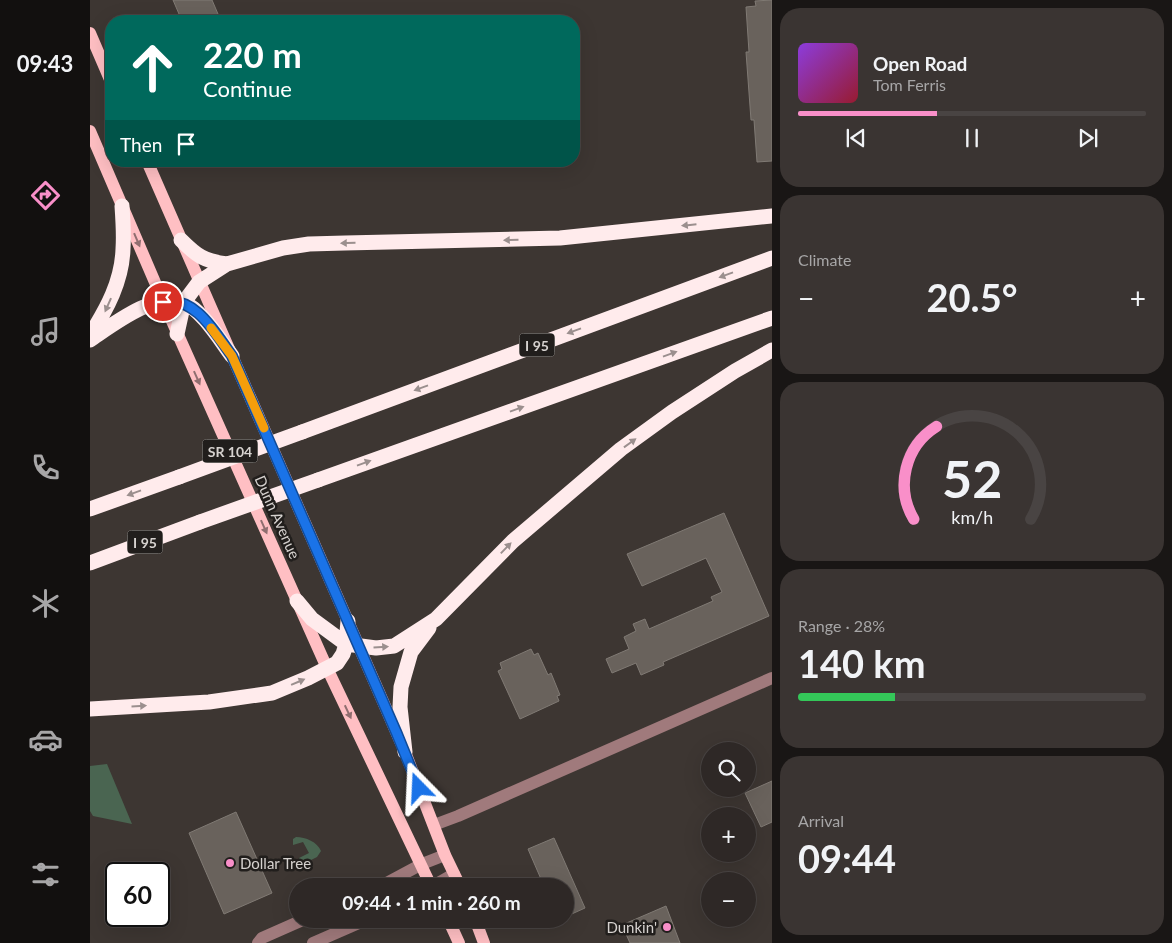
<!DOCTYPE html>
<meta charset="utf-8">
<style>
body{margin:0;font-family:Lato,sans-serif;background:#3a3432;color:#f1f3f6;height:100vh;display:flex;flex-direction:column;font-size:19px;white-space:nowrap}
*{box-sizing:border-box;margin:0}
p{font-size:16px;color:#a7a6a7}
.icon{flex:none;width:28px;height:28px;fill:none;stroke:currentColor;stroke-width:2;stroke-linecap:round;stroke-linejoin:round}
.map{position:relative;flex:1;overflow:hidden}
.panel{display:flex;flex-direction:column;gap:8px;padding:8px;background:#191615;width:400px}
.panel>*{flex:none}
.banner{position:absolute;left:15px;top:15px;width:475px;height:152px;border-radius:20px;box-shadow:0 5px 20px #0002,0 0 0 1px #494443;background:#00695c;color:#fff;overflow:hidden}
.controls{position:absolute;left:611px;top:742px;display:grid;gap:10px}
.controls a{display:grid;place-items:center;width:55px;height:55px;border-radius:50%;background:#2e2826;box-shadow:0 5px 20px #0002,0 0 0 1px #494443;font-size:25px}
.speed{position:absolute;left:15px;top:862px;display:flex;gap:10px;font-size:25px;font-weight:700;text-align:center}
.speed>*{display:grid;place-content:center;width:65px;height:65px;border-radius:50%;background:#2e2826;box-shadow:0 5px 20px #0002,0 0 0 1px #494443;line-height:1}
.speed .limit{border:2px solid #111;border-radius:8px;background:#fff;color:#111}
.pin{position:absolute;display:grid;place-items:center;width:42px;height:42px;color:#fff;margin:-21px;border:2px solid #fff;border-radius:50%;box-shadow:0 1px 5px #0007}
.me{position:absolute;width:55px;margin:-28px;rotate:339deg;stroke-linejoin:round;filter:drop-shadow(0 0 4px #0008)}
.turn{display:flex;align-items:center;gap:18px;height:105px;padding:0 15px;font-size:22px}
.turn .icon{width:65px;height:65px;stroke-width:2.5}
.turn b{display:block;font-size:35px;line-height:42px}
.then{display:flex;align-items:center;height:48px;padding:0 15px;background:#0003;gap:10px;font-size:19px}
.big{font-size:38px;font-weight:700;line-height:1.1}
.panel .widget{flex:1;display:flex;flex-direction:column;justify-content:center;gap:8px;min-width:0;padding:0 18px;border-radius:20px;background:#3a3432}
.panel .dial{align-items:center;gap:0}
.dial svg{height:130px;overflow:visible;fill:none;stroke:#494443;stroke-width:7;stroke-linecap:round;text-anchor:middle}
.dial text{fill:#f1f3f6;stroke:none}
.song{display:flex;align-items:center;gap:15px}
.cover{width:60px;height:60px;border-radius:8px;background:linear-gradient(135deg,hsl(270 70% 55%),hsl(350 70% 35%))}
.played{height:5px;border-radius:2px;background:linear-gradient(90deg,#f98fc9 40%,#494443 40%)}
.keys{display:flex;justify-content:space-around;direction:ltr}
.heat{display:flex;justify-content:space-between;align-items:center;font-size:28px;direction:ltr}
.charge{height:8px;border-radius:4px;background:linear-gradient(90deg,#34c759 28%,#494443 0)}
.trip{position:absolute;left:199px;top:878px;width:285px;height:50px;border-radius:25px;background:#2e2826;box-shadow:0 5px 20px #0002,0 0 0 1px #494443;font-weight:700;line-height:50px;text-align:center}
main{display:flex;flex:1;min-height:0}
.tabs{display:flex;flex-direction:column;width:90px;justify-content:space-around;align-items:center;background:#12100f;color:#a7a6a7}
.tabs .icon{width:35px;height:35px}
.tabs .active{color:#f98fc9}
.tabs b{font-size:22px;color:#f1f3f6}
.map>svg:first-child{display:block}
</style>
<main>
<nav class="tabs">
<b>09:43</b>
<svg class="icon active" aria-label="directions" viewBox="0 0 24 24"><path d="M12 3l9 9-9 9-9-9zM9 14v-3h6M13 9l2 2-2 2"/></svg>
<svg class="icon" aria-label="music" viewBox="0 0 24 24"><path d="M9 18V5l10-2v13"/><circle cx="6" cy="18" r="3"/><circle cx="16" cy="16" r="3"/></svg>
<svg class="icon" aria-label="phone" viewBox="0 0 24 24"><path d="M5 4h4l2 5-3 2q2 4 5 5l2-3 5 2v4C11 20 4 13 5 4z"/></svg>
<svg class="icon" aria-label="climate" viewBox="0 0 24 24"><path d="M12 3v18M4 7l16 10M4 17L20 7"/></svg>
<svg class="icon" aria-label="car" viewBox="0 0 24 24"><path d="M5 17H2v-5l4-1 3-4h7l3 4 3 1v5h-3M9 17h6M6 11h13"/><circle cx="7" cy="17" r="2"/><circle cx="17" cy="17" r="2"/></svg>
<svg class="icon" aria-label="filters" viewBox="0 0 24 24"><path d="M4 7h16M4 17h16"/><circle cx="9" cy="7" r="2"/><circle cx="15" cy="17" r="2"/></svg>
</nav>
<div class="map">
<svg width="682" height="943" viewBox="0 0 682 943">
<rect width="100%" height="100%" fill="#3d3632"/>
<path fill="#4a6551" d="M17 764 42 824 3 816 0 811V766Z
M206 837C216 837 227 842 231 851L227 857 215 863 209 860V858L219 853 213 842 203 845V839Z"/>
<path fill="#69625c" stroke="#807a74" d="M83 0H122L131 21H92Z
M682 0V161L667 162 664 120H661L656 52H659L656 7 666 6 665 1Z
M634 513 679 616 573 662 574 665 551 675 546 663 522 673 516 659 539 649 534 637 546 631 543 624 555 619 559 629 623 601 621 597 632 592 616 558 552 586 537 554Z
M441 649 444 655 448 653 458 675 461 673 470 695 467 696 469 701 430 719 408 671 412 669 410 663Z
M682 781V822L671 827 655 793Z
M146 812 182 893 134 914 99 833Z
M464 838 495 908 475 917V886H454L438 849Z
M576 906 590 943H540L532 925Z"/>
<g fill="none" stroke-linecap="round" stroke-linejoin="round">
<path stroke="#a07a7c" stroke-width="12" d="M344 825 368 816 682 678
M291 886 332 864 355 855
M343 886 364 874
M168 943 172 938 215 919
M223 943 278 919"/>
<path stroke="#ffbfc3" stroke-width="12" d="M0 33 21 82
M0 131 73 301 237 668 341 886
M57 161 315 752 355 855 370 886
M358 919 369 943
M385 919 394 943"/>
<path stroke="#ffebec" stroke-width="15" d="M91 240C107 256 114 261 137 264
M87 334 94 302 109 282 137 264 193 248 219 244 255 243 470 238 682 216
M0 335C17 309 32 281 33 249 34 235 33 220 32 206
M0 340C21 326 66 291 93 302 112 310 130 340 142 356
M212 432 682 258
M228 480 682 318
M0 509 89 477
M0 563 110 522
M207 601 222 619 256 644 286 648 304 646 346 619 423 541 531 449 582 412 645 371 682 350
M0 709 119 702 182 693 218 678 247 663 253 654 256 644 258 621
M315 752 310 707 311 687 321 652 339 628"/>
<path stroke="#ffebec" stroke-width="15" d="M89 477 212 432
M110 522 228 480"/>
</g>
<defs><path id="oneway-solid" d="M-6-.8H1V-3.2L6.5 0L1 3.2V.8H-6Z" transform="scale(1.25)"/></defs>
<g fill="#9b8f8e">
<use href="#oneway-solid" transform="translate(599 225) rotate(174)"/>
<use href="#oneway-solid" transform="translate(421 240) rotate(178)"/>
<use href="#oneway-solid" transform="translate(258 243) rotate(179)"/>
<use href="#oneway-solid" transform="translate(636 275) rotate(160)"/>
<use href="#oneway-solid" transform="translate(18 305) rotate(114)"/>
<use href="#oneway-solid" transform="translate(484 331) rotate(160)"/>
<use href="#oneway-solid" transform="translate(580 354) rotate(-20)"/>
<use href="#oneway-solid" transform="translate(331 388) rotate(160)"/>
<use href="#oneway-solid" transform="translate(427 409) rotate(-20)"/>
<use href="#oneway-solid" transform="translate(540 443) rotate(-36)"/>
<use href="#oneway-solid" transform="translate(274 463) rotate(-20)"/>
<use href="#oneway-solid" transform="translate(44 493) rotate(160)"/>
<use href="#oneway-solid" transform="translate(416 548) rotate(-46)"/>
<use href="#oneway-solid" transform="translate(291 647) rotate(-4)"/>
<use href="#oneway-solid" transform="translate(208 682) rotate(-23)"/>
<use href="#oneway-solid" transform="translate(49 706) rotate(-3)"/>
</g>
<g fill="#906e70">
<use href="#oneway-solid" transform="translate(47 240) rotate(67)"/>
<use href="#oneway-solid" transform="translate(107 378) rotate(66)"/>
<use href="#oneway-solid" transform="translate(174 527) rotate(66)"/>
<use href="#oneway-solid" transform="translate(258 712) rotate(65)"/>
</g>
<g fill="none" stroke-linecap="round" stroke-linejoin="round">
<defs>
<path id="route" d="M73 302C106 296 125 333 142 356L307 734 329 788"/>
</defs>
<use href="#route" stroke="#114b97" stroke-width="12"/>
<use href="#route" stroke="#1a73e8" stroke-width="9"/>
<path stroke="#f59e0b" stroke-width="9" d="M121 328 142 356 174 428"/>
</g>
<g fill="#f98fc9" stroke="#211e1c" stroke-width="2">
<circle cx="140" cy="863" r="5"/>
<circle cx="577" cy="927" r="5"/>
</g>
<g text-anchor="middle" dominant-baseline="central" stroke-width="5" stroke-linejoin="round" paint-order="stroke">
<g fill="#211e1c" stroke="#a09c99" stroke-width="1">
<rect x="429.5" y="333.5" width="35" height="23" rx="4"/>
<rect x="112.5" y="439.5" width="55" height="23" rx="4"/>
<rect x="37.5" y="530.5" width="35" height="23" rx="4"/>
</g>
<g font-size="14" font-weight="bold" fill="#d6d2cf">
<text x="447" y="345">I 95</text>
<text x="140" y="451">SR 104</text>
<text x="55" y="542">I 95</text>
</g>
<g font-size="15" fill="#d6d2cf" stroke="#211e1c">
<text transform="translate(188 517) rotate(66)">Dunn Avenue</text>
</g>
<g font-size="15" fill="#d6d2cf" stroke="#211e1c" text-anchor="start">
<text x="150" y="863">Dollar Tree</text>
<text x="567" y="927" text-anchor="end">Dunkin'</text>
</g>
</g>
</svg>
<div class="controls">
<a><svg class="icon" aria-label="search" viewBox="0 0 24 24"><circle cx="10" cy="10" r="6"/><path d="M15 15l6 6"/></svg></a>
<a>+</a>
<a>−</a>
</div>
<div class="speed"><div class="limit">60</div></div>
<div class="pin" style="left:73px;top:302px;background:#d93025"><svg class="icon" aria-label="arrive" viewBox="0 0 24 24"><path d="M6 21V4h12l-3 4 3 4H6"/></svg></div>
<svg class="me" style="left:329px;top:788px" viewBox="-20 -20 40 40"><path d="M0-17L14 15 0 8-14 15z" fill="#1a73e8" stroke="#fff" stroke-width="4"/></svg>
<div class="trip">09:44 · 1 min · 260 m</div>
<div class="banner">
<div class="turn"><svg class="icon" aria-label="ahead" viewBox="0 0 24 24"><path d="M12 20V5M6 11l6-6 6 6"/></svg><div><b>220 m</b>Continue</div></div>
<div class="then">Then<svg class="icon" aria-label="arrive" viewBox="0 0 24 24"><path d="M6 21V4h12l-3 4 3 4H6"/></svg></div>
</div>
</div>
<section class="panel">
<div class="widget">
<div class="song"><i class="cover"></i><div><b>Open Road</b><p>Tom Ferris</p></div></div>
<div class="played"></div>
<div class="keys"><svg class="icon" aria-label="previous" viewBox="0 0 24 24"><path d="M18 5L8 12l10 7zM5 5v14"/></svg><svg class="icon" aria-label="pause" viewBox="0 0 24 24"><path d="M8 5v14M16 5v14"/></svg><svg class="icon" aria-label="next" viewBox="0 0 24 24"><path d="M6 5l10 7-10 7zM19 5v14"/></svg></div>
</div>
<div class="widget"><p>Climate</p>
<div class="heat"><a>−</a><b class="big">20.5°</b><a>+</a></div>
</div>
<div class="widget dial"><svg viewBox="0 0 100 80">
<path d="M14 69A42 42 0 1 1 86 69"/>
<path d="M14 69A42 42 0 0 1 28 12" stroke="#f98fc9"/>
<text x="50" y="56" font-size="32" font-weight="700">52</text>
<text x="50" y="72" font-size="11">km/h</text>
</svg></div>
<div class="widget"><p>Range · 28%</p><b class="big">140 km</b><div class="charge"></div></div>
<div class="widget"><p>Arrival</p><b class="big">09:44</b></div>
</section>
</main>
